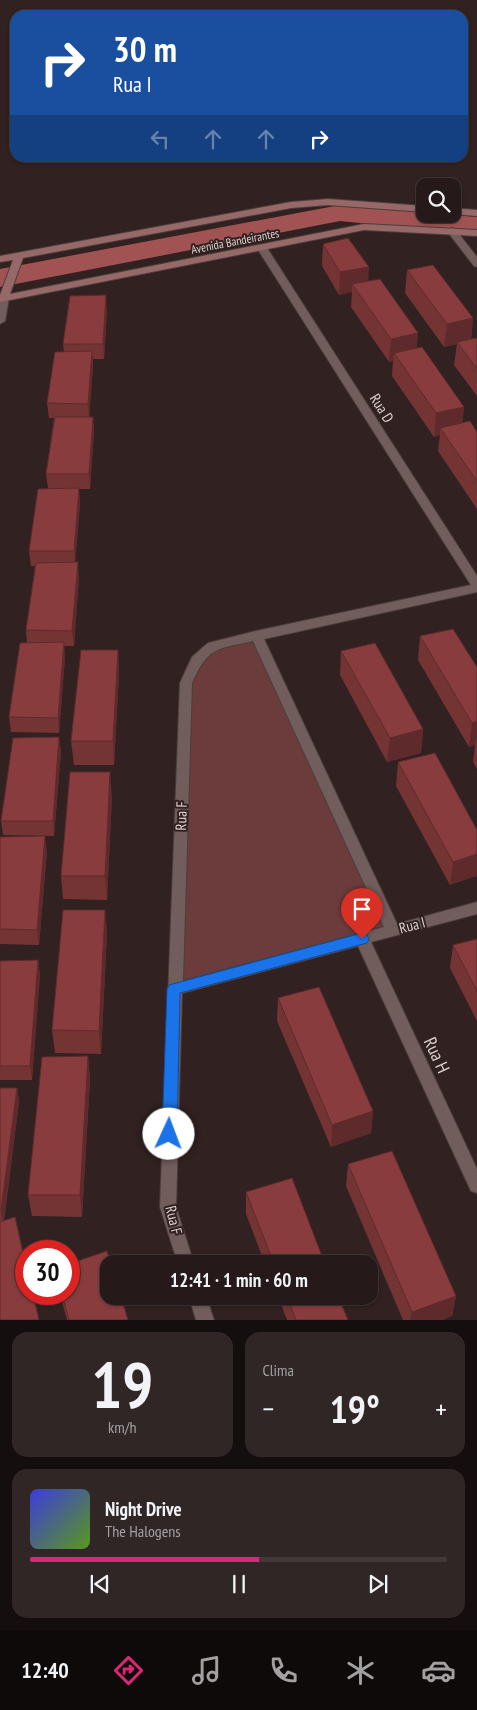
<!DOCTYPE html>
<html lang="pt">
<meta charset="utf-8">
<style>
body{margin:0;font-family:"PT Sans Narrow",sans-serif;background:#312626;color:#f1f3f6;height:100vh;display:flex;flex-direction:column;font-size:19px;white-space:nowrap}
*{box-sizing:border-box;margin:0}
p{font-size:16px;color:#a3a0a2}
.icon{flex:none;width:28px;height:28px;fill:none;stroke:currentColor;stroke-width:2;stroke-linecap:round;stroke-linejoin:round}
.map{position:relative;height:1320px;overflow:hidden}
.details{display:flex;flex-direction:column;gap:12px;padding:12px;background:#140e0e;flex:1}
.details>*{flex:none}
.banner{position:absolute;left:10px;top:10px;width:458px;height:152px;border-radius:15px;box-shadow:0 1px 4px #0004,0 0 0 1px #423838;background:#1a4fa0;color:#fff;overflow:hidden}
.fabs{position:absolute;left:416px;top:178px;display:grid;gap:10px}
.fabs a{display:grid;place-items:center;width:45px;height:45px;border-radius:10px;background:#251919;box-shadow:0 1px 4px #0004,0 0 0 1px #423838;font-size:25px}
.speed{position:absolute;left:15px;top:1240px;display:flex;gap:10px;font-size:25px;font-weight:700;text-align:center}
.speed>*{display:grid;place-content:center;width:65px;height:65px;border-radius:50%;background:#251919;box-shadow:0 1px 4px #0004,0 0 0 1px #423838;line-height:1}
.speed .limit{border:8px solid #d22;background:#fff;color:#111}
.pin{position:absolute;display:grid;place-items:center;width:42px;height:42px;color:#fff;margin:-51px -21px;border-radius:50% 50% 50% 0;rotate:-45deg;box-shadow:0 0 5px #0007}
.pin .icon{rotate:45deg}
.me{position:absolute;width:55px;margin:-28px;rotate:2deg;stroke-linejoin:round;filter:drop-shadow(0 0 4px #0008)}
.turn{display:flex;align-items:center;gap:18px;height:105px;padding:0 20px;font-size:22px}
.turn .icon{width:65px;height:65px;stroke-width:2.5}
.turn b{display:block;font-size:35px;line-height:42px}
.lanes{display:flex;align-items:center;height:48px;padding:0 20px;background:#0003;justify-content:center;gap:25px;direction:ltr}
.lanes .off{opacity:.35}
.big{font-size:38px;font-weight:700;line-height:1.1}
.details .card{flex:1;display:flex;flex-direction:column;justify-content:center;gap:8px;min-width:0;padding:0 18px;border-radius:15px;background:#312626}
.details .dial{align-items:center;gap:0}
.dial b{font-size:65px;line-height:1}
.song{display:flex;align-items:center;gap:15px}
.cover{width:60px;height:60px;border-radius:8px;background:linear-gradient(135deg,hsl(240 70% 55%),hsl(90 70% 35%))}
.played{height:5px;border-radius:2px;background:linear-gradient(90deg,#db2777 55%,#423838 55%)}
.keys{display:flex;justify-content:space-around;direction:ltr}
.heat{display:flex;justify-content:space-between;align-items:center;font-size:28px;direction:ltr}
.details .tiles{flex:1;display:grid;gap:12px;grid-template-columns:1fr 1fr}
.card:last-child{grid-column:span 2}
.trip{position:absolute;left:100px;top:1255px;width:278px;height:50px;border-radius:15px;background:#251919;box-shadow:0 1px 4px #0004,0 0 0 1px #423838;font-weight:700;line-height:50px;text-align:center}
.tab-bar{display:flex;height:80px;justify-content:space-around;align-items:center;background:#0f0a0a;color:#a3a0a2}
.tab-bar .icon{width:35px;height:35px}
.tab-bar .active{color:#db2777}
.tab-bar b{font-size:22px;color:#f1f3f6}
.map>svg:first-child{display:block}
</style>
<div class="map">
<svg width="477" height="1320" viewBox="0 0 477 1320">
<rect width="100%" height="100%" fill="#312121"/>
<path fill="#6c3c3c" d="M256 635 393 930 174 989 186 683 206 650Z"/>
<g fill="none" stroke-linecap="round" stroke-linejoin="round">
<path fill="#a15253" fill-rule="evenodd" d="M340 205 477 217V235L340 221 0 287V269Z"/>
<defs>
<path id="street" d="M452 228 455 229 477 257V267L474 266 447 231Z
M262 245 267 248 477 576V592L264 639 397 924 477 902V914L371 942 477 1169V1193L471 1191 358 946 182 993 176 1207 194 1264H178L160 1207 180 683 192 657 208 643 256 631 471 585 257 248ZM253 641 384 927 183 981 192 683C208 647 217 649 253 641Z
M4 295 9 298 5 321 0 324V297Z
M189 1296H206L214 1320H196Z"/>
<path id="secondary" d="M328 199 425 206V212L328 205 291 208 23 258 10 294 364 224 477 230V236L364 230 0 302V295L13 260 0 262V256L291 202Z
M452 208 477 210V216L452 214Z"/>
</defs>
<use href="#street" stroke="#4b3e3d" stroke-width="2"/>
<use href="#secondary" stroke="#4b3e3d" stroke-width="2"/>
<use href="#street" fill="#705d5c" fill-rule="evenodd"/>
<use href="#secondary" fill="#966867" fill-rule="evenodd"/>
</g>
<path fill="#753434" d="M323 244 369 281 418 333 416 348 464 407 462 423 477 432V509L438 451 440 435 434 437 392 376 393 361 389 362 351 307 352 292 339 295 322 266Z
M407 270 473 318 471 339 477 338V396L454 365 457 344 444 347 405 293Z
M107 310 104 359H93V366L89 417H93L94 431 90 489H79L80 503 75 562 79 577 74 646H64L65 657 59 733 11 732 9 717 27 642 26 630 35 566H31L29 551 48 488 46 474 54 418H49L47 403 64 352 63 344Z
M420 636 477 667V769L473 762 475 745 469 747 418 660Z
M118 650 119 674 114 765H74L71 741Z
M341 651 423 729 421 753 387 762 340 675Z
M59 737 61 752 54 836 3 835 1 821Z
M398 762 477 830 450 885 396 786Z
M112 796 107 900 63 899 61 876Z
M0 837 47 851 39 945 0 944Z
M105 910 107 933 101 1054 55 1053 52 1030Z
M477 939V1021L450 968 453 945Z
M38 960 40 975 32 1080H0V961Z
M278 998 373 1111 371 1133 331 1147 277 1021Z
M88 1056 90 1079 82 1217 32 1216 28 1195Z
M0 1088H17L19 1102 4 1221 0 1320Z
M348 1164 456 1296 452 1316 442 1320H403L346 1186Z
M246 1192 325 1264H265L246 1214Z
M60 1294H69L128 1320H67Z
M278 1296H338L348 1320H287Z"/>
<path fill="#5f2a2b" d="M369 267 368 290 352 284V292L339 295 340 272Z
M106 295 107 310 104 359 103 344Z
M473 318 471 341 457 342V344L444 347 447 324Z
M418 333 416 356 394 353 393 361 389 362 391 339Z
M92 351 93 366 89 419 88 404Z
M464 407 462 430 440 428V435L434 437 436 413Z
M93 417 94 431 90 489 89 474Z
M79 488 80 503 75 566 74 551Z
M78 562 79 577 74 646 72 631Z
M64 642 65 657 59 733 58 718Z
M118 650 119 674 114 765 113 741Z
M477 721V740L476 738 475 745 469 747 472 723Z
M423 729 421 753 387 762 390 738Z
M59 737 61 752 54 836 53 821Z
M110 772 112 796 107 900 105 876Z
M45 836 47 851 39 945 37 930Z
M477 854V876L450 885 453 862Z
M105 910 107 933 101 1054 99 1031Z
M38 960 40 975 32 1080 30 1066Z
M88 1056 90 1079 82 1217 80 1195Z
M17 1088 19 1102 3 1224 1 1210Z
M373 1111 371 1133 331 1147 332 1125Z
M456 1296 452 1316 442 1320H410L412 1312Z"/>
<path fill="#883c3d" stroke="#5f2a2b" d="M348 238 369 267 340 272 323 244Z
M433 265 473 318 447 324 407 270Z
M380 279 418 333 391 339 352 284Z
M106 295 103 344H63L70 296Z
M477 338V369L457 342Z
M422 347 464 407 436 413 394 353Z
M92 351 88 404 47 403 55 352Z
M55 417H93L89 474H46Z
M470 421 477 432V481L440 428Z
M79 488 74 551H29L38 489Z
M78 562 72 631 26 630 36 563Z
M453 629 477 667V721L472 723 420 636Z
M64 642 58 718 9 717 20 643Z
M375 643 423 729 390 738 341 651Z
M81 650H118L113 741H71Z
M59 737 53 821H1L13 738Z
M435 753 477 830V854L453 862 398 762Z
M70 772H110L105 876H61Z
M45 836 37 930 0 929V837Z
M63 910H105L99 1031 52 1030Z
M477 939V991L453 945Z
M38 960 30 1066H0V961Z
M319 987 373 1111 332 1125 278 998Z
M88 1056 80 1195H28L42 1057Z
M0 1088H17L1 1210H0Z
M392 1151 456 1296 412 1312 348 1164Z
M292 1178 325 1264H274L246 1192Z
M15 1217 26 1266V1294H33L39 1320H0V1222Z
M107 1251 111 1264H109V1296H121L128 1320H69L62 1294H69V1264Z
M287 1296H338L348 1320H296Z"/>
<path fill="#1a73e8" stroke="#114b97" d="M362 933 367 935 369 939 367 943 180 993 177 1134 174 1139 169 1140 164 1139 162 1134 167 989 169 985Z"/>
<g text-anchor="middle" dominant-baseline="central" stroke-width="4" stroke-linejoin="round" paint-order="stroke">
<g font-size="12" fill="#dcd1d0" stroke="#312121">
<text transform="translate(235 241) rotate(-11)">Avenida Bandeirantes</text>
</g>
<g font-size="15" fill="#dcd1d0" stroke="#312121">
<text transform="translate(382 408) rotate(58)">Rua D</text>
<text transform="translate(181 816) rotate(-88)">Rua F</text>
<text transform="translate(412 925) rotate(-15)">Rua I</text>
<text transform="translate(174 1220) rotate(76)">Rua F</text>
</g>
<g font-size="18" fill="#dcd1d0" stroke="#312121">
<text transform="translate(437 1055) rotate(65)">Rua H</text>
</g>
</g>
</svg>
<div class="fabs">
<a><svg class="icon" aria-label="search" viewBox="0 0 24 24"><circle cx="10" cy="10" r="6"/><path d="M15 15l6 6"/></svg></a>
</div>
<div class="speed"><div class="limit">30</div></div>
<div class="pin" style="left:362px;top:939px;background:#d93025"><svg class="icon" aria-label="arrive" viewBox="0 0 24 24"><path d="M6 21V4h12l-3 4 3 4H6"/></svg></div>
<svg class="me" style="left:169px;top:1134px" viewBox="-20 -20 40 40"><circle r="19" fill="#fff"/><path d="M0-13L10 11 0 6-10 11z" fill="#1a73e8"/></svg>
<div class="trip">12:41 · 1 min · 60 m</div>
<div class="banner">
<div class="turn"><svg class="icon" aria-label="right" viewBox="0 0 24 24"><path d="M7 20v-9h11M14 6l5 5-5 5"/></svg><div><b>30 m</b>Rua I</div></div>
<div class="lanes"><svg class="icon off" aria-label="left" viewBox="0 0 24 24"><path d="M17 20v-9H6M10 6l-5 5 5 5"/></svg><svg class="icon off" aria-label="ahead" viewBox="0 0 24 24"><path d="M12 20V5M6 11l6-6 6 6"/></svg><svg class="icon off" aria-label="ahead" viewBox="0 0 24 24"><path d="M12 20V5M6 11l6-6 6 6"/></svg><svg class="icon" aria-label="right" viewBox="0 0 24 24"><path d="M7 20v-9h11M14 6l5 5-5 5"/></svg></div>
</div>
</div>
<section class="details">
<div class="tiles">
<div class="card dial"><b>19</b><p>km/h</p></div>
<div class="card"><p>Clima</p>
<div class="heat"><a>−</a><b class="big">19°</b><a>+</a></div>
</div>
<div class="card">
<div class="song"><i class="cover"></i><div><b>Night Drive</b><p>The Halogens</p></div></div>
<div class="played"></div>
<div class="keys"><svg class="icon" aria-label="previous" viewBox="0 0 24 24"><path d="M18 5L8 12l10 7zM5 5v14"/></svg><svg class="icon" aria-label="pause" viewBox="0 0 24 24"><path d="M8 5v14M16 5v14"/></svg><svg class="icon" aria-label="next" viewBox="0 0 24 24"><path d="M6 5l10 7-10 7zM19 5v14"/></svg></div>
</div>
</div>
</section>
<nav class="tab-bar">
<b>12:40</b>
<svg class="icon active" aria-label="directions" viewBox="0 0 24 24"><path d="M12 3l9 9-9 9-9-9zM9 14v-3h6M13 9l2 2-2 2"/></svg>
<svg class="icon" aria-label="music" viewBox="0 0 24 24"><path d="M9 18V5l10-2v13"/><circle cx="6" cy="18" r="3"/><circle cx="16" cy="16" r="3"/></svg>
<svg class="icon" aria-label="phone" viewBox="0 0 24 24"><path d="M5 4h4l2 5-3 2q2 4 5 5l2-3 5 2v4C11 20 4 13 5 4z"/></svg>
<svg class="icon" aria-label="climate" viewBox="0 0 24 24"><path d="M12 3v18M4 7l16 10M4 17L20 7"/></svg>
<svg class="icon" aria-label="car" viewBox="0 0 24 24"><path d="M5 17H2v-5l4-1 3-4h7l3 4 3 1v5h-3M9 17h6M6 11h13"/><circle cx="7" cy="17" r="2"/><circle cx="17" cy="17" r="2"/></svg>
</nav>
